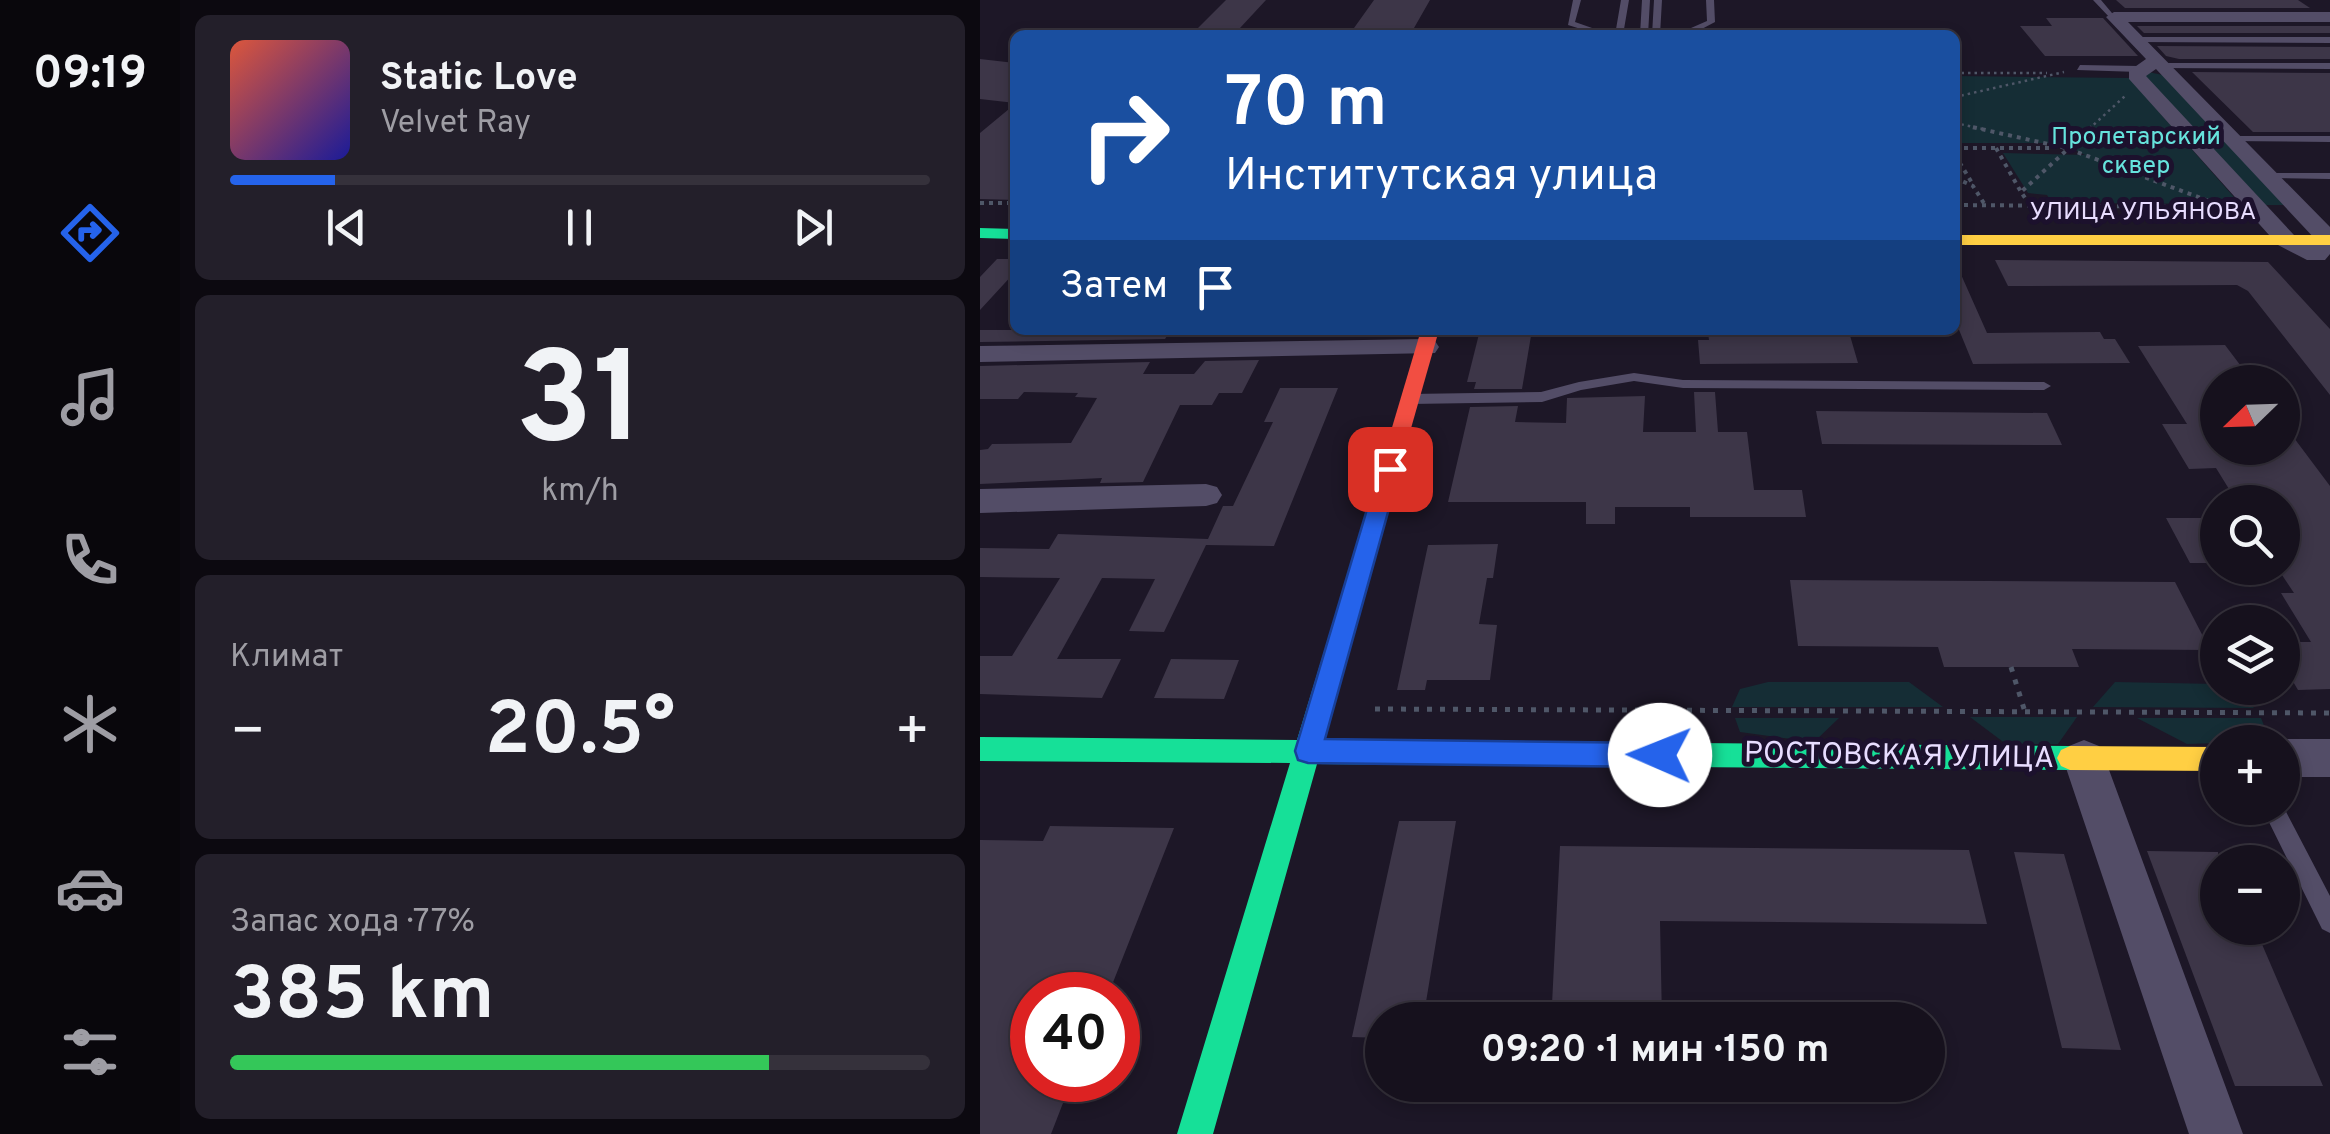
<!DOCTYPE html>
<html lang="ru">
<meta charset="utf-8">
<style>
body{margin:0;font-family:Overpass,sans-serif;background:#231f2a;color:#f1f3f6;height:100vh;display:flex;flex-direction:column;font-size:38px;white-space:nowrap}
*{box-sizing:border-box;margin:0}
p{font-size:32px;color:#9e9da4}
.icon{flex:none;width:55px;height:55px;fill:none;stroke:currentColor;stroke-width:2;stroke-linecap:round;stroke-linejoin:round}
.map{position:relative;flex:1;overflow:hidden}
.sheet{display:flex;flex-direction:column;gap:15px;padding:15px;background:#0c0910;width:800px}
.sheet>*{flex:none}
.banner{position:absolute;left:30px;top:30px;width:950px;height:305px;border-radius:15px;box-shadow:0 5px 15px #0003,0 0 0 2px #35313b;background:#1a4fa0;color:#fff;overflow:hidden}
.needle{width:65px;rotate:247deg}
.tools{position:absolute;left:1220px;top:365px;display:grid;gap:20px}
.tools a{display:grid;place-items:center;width:100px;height:100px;border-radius:50%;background:#16111d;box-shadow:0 5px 15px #0003,0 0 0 2px #35313b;font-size:50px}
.speed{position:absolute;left:30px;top:972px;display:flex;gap:20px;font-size:50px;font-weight:700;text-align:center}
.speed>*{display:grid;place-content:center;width:130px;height:130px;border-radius:50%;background:#16111d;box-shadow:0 5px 15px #0003,0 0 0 2px #35313b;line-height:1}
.speed .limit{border:15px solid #d22;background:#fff;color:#111}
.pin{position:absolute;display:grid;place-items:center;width:85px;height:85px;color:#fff;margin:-42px;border-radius:20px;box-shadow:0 5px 15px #0006}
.me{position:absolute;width:110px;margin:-55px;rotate:271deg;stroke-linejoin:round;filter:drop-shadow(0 0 8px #0008)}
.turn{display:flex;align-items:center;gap:35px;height:210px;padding:0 50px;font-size:45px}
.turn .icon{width:130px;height:130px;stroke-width:2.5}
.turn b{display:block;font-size:70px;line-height:85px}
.then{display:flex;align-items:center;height:95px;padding:0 50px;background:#0003;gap:20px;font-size:38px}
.big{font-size:75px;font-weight:700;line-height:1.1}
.sheet .widget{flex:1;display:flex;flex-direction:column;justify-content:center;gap:15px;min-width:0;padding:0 35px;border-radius:15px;background:#231f2a}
.sheet .dial{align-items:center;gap:0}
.dial b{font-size:130px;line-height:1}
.song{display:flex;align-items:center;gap:30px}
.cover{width:120px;height:120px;border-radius:15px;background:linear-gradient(135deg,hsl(10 70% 55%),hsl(240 70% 35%))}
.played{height:10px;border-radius:5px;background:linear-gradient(90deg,#2563eb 15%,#35313b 15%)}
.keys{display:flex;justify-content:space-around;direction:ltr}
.heat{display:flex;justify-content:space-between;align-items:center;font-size:55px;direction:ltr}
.charge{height:15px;border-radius:8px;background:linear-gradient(90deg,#34c759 77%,#35313b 0)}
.trip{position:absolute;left:385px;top:1002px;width:580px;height:100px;border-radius:50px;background:#16111d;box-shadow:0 5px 15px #0003,0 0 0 2px #35313b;font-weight:700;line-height:100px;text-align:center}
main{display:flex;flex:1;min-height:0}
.tabs{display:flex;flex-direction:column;width:180px;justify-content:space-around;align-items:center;background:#09070c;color:#9e9da4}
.tabs .icon{width:70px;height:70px}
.tabs .on{color:#2563eb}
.tabs b{font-size:45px;color:#f1f3f6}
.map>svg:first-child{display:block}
</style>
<main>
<nav class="tabs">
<b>09:19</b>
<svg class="icon on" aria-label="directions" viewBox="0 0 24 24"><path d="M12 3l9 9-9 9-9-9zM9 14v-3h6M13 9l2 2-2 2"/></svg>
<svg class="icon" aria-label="music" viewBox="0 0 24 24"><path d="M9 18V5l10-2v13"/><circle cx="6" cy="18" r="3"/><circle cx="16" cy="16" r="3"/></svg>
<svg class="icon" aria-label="phone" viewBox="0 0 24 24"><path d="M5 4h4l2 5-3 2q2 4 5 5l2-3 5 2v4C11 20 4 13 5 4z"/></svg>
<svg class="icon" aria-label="climate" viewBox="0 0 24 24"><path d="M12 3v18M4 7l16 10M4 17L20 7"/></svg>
<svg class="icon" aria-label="car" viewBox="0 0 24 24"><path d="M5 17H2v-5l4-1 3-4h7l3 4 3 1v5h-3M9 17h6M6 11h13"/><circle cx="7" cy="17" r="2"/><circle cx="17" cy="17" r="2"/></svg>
<svg class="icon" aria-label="filters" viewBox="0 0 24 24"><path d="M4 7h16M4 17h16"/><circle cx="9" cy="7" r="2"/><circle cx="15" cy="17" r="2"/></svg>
</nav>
<section class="sheet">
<div class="widget">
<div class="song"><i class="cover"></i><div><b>Static Love</b><p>Velvet Ray</p></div></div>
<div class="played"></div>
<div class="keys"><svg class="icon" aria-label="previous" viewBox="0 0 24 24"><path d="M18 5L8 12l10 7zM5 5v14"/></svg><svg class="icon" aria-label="pause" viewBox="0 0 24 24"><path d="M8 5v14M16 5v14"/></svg><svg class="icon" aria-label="next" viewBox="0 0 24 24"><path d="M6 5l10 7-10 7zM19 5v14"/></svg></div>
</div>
<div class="widget dial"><b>31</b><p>km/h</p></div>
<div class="widget"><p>Климат</p>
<div class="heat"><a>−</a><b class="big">20.5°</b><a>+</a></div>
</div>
<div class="widget"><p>Запас хода · 77%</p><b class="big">385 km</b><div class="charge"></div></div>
</section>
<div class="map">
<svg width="1350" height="1134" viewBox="0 0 1350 1134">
<rect width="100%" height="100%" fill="#1d1727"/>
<path fill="#152d35" d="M1163 71 1188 76 1309 205H1277L1160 75Z
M975 76 1149 78 1260 204 1072 203 1067 195 1048 193 1023 153 1105 155 1080 143H975Z
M788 682H929L963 707H752L760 689Z
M1135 682 1237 684 1238 688 1262 695 1274 708 1113 707Z
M990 717H1097L1078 744H1026Z
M755 718H859L834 742 760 732Z
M1157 718H1281L1285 728 1271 742 1207 744Z"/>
<path fill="#3d3648" d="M246 0H286L260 28H218Z
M394 0H450L430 35H369Z
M1136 0H1318L1330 8H1145Z
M1066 18H1123L1158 56H1065L1040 26H1072Z
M1157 26H1350V33H1164Z
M1177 46 1350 47V59H1199L1186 56Z
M0 59 35 63V103L0 99Z
M1212 72 1350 73V132H1273Z
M35 104V200L0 199V133Z
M17 259H35V272L0 310V277Z
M1015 260 1288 262 1350 329V395L1268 291 1257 285 1028 286Z
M975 261 1007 333 1120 332 1124 339H1135L1150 363 993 364 975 320Z
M0 330H191L185 339 0 342Z
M500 330H552L542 389H494L496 382H487Z
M869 332 878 363 720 364 718 340H729L728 333Z
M1245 345 1273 382H1238V448H1302V422L1350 486V689L1318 690 1302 663V642H1331L1301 593H1314L1302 575V502H1257L1236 468 1209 469 1182 424H1207L1158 346Z
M279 360 262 393H239L232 405H200L163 482 120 483 122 478 0 484V450L8 449 12 444 91 443 117 398 95 397 98 393 44 392 38 399H0V366L170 362 163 374H214L225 361Z
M300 388H358L294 546 226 545 184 632 149 631 175 579 122 578 77 659H141L122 698 0 694V656H32L80 578 0 577V548L69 549 78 534 228 539 243 506H253L293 422H284Z
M714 392H735L738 432H767L774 490H822L826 517H710V507H635V524H606V502H468L490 407 538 406 535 422 586 423 587 398 665 396 663 432H716Z
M836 411 1067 413 1082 445 842 444Z
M1186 518H1222L1238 545V563H1210Z
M518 544 513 578H507L499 624 517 625 510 680H447L445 690H417L448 545Z
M810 580 1195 582 1230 650 1092 649 1099 667H964L958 647 818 646Z
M191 659 259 660 244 699 174 698Z
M419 821H476L443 1020H402V1038L372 1037Z
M70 826 194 828 128 995H52V1085H90L71 1134H0V840L63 841Z
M580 846 989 850 1007 924 680 921 682 1020H641V1004H572Z
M1167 851 1238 852V928H1275L1343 1086H1255Z
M1034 852 1084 854 1141 1050 1082 1048Z"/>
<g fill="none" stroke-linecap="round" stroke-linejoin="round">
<path stroke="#4f5768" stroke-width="2.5" stroke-dasharray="2.5 4" stroke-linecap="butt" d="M975 73H1067
M975 97 1084 72
M975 123 1003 129
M1109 129 1145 96"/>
<path stroke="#4f5768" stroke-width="4" stroke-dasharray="4 5" stroke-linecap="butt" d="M975 148H1073
M1016 148 1041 192
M975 155 992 183
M975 178 993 186 1005 205
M0 203H35
M975 205 1245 207 1086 148 992 127
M1050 205 1041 192 1112 127"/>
<path stroke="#4f5768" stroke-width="5" stroke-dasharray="5 8" stroke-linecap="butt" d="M1031 667 1045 712
M395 709 1350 713"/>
<path fill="#534d67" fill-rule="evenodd" d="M593 0H601L595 22 632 35H620L588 25Z
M641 0H649L643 35H635Z
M662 0H670L668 35H660Z
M674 0H682L680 35H672Z
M726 0H734L735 22 718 31 719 35H711V28L727 21Z
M1113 0H1121L1137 19H1131Z
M1157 37H1350V43L1154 42Z
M1183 63H1350V69L1180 68Z
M1100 65 1159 66 1163 69 1159 72 1097 70Z
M1252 136H1350V142L1248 141V137Z
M1289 173H1350V179L1285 178V174Z
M654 373 703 380 1064 382 1071 386 1064 390 703 388 654 381 601 390 562 402 430 404 423 399 430 394 561 392 599 382Z
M1302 804 1350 896V933L1342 929 1282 808H1302Z"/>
<path fill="#534d67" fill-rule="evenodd" d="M1134 12H1350V22H1148L1350 227V254L1345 260H1327L1298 245 1149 79V71L1166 59 1126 17ZM1176 69 1336 240 1333 244 1314 235 1166 76Z
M445 339 455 341 459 347 455 353 0 362V346Z
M226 484 237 487 242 495 237 503 226 506 0 513V489Z
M1302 739H1350V777H1302V742H1293Z
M1104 740 1119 746 1125 759 1263 1134H1209L1083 759 1089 746Z"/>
<path fill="#16e098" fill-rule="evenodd" d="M0 228 35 229V239L0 238Z
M404 481 414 488 343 740 1090 746 1099 750 1103 758 1099 766 1090 770 337 764 233 1134H197L310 763 0 761V737L317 740 394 488Z"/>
<path fill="#ffcf43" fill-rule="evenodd" d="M975 235H1350V245H975Z
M1090 746 1238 747V771L1090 770 1081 766 1077 758 1081 750Z"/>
<path fill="#f24e42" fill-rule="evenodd" d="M441 330H459L414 488 404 495 394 488Z"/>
</g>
<path fill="#2563eb" stroke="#184099" stroke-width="2.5" d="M410 462 420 469 345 739 680 743 689 747 693 755 689 764 680 767 328 763 318 760 315 751 399 469Z"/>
<g text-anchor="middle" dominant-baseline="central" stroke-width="10" stroke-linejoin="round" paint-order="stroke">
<g font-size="25" fill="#66e3dd" stroke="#1c112d">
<text x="1156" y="138">Пролетарский<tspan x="1156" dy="29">сквер</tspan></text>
</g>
<g font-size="25" fill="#e8ddff" stroke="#1c112d">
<text x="1163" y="213">УЛИЦА УЛЬЯНОВА</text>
</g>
<g font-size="30" fill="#e8ddff" stroke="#1c112d">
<text transform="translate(919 757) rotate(1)">РОСТОВСКАЯ УЛИЦА</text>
</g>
</g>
</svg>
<div class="tools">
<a><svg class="needle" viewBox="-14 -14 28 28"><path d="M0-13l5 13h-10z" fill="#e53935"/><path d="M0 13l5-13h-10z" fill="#9e9da4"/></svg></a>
<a><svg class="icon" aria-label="search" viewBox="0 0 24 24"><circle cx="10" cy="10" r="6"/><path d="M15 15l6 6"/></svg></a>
<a><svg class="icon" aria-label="layers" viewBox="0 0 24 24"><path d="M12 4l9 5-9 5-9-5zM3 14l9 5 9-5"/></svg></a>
<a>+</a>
<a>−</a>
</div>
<div class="speed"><div class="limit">40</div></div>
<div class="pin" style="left:410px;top:469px;background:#d93025"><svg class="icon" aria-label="arrive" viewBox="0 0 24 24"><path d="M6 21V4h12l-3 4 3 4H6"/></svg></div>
<svg class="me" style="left:680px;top:755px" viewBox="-20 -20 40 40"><circle r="19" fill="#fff"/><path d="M0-13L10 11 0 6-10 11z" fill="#2563eb"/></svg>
<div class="trip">09:20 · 1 мин · 150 m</div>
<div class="banner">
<div class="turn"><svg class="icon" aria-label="right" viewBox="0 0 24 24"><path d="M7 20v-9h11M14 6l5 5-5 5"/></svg><div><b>70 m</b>Институтская улица</div></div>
<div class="then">Затем<svg class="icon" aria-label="arrive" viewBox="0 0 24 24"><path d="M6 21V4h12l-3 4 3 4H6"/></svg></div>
</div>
</div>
</main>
